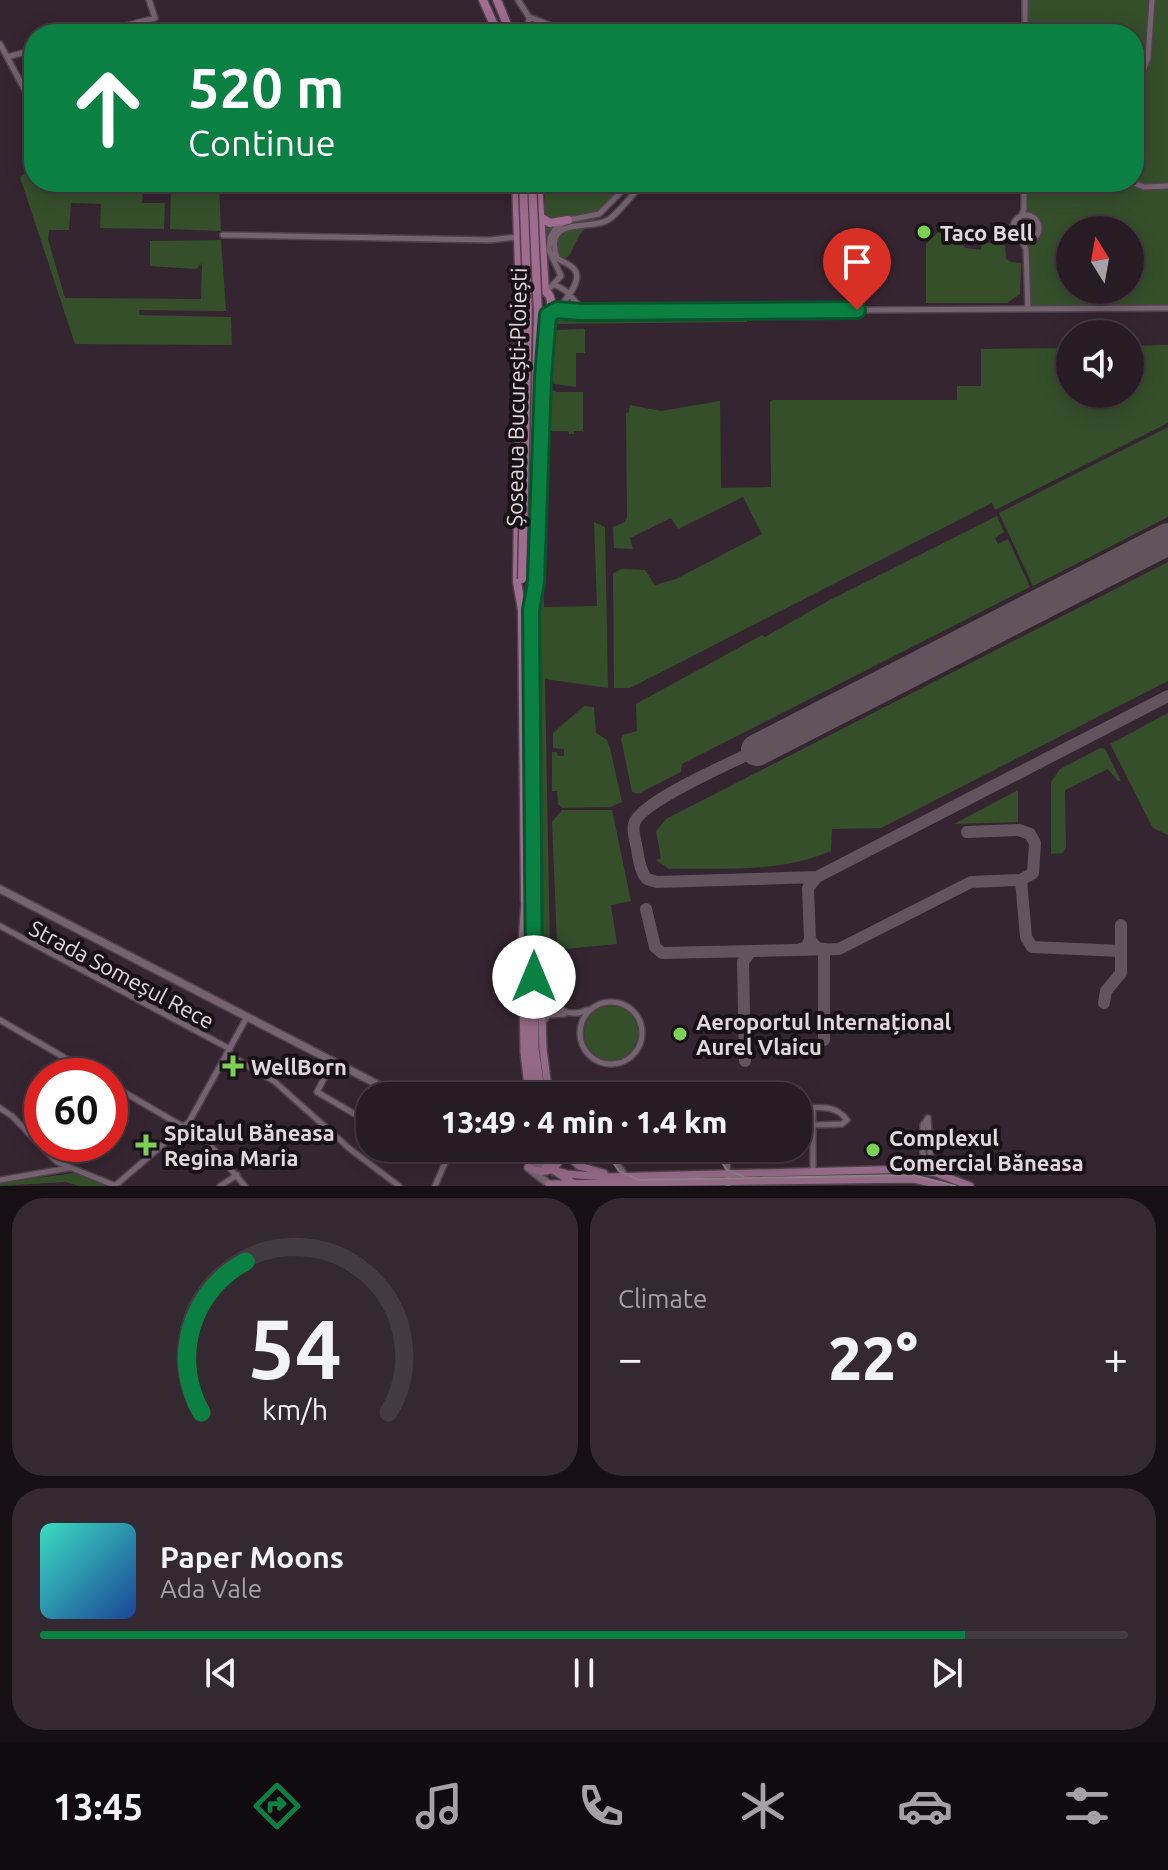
<!DOCTYPE html>
<meta charset="utf-8">
<style>
body{margin:0;font-family:Ubuntu,sans-serif;background:#342931;color:#f1f3f6;height:100vh;display:flex;flex-direction:column;font-size:30px;white-space:nowrap}
*{box-sizing:border-box;margin:0}
p{font-size:26px;color:#a5a1a6}
.icon{flex:none;width:44px;height:44px;fill:none;stroke:currentColor;stroke-width:2;stroke-linecap:round;stroke-linejoin:round}
.map{position:relative;height:1186px;overflow:hidden}
.sheet{display:flex;flex-direction:column;gap:12px;padding:12px;background:#160f14;flex:1}
.sheet>*{flex:none}
.banner{position:absolute;left:24px;top:24px;width:1120px;height:168px;border-radius:32px;box-shadow:0 4px 20px #0003,0 0 0 2px #443a41;background:#0b8043;color:#fff;overflow:hidden}
.needle{width:52px;rotate:349deg}
.fabs{position:absolute;left:1056px;top:216px;display:grid;gap:16px}
.fabs a{display:grid;place-items:center;width:88px;height:88px;border-radius:50%;background:#281c24;box-shadow:0 4px 20px #0003,0 0 0 2px #443a41;font-size:40px}
.speed{position:absolute;left:24px;top:1058px;display:flex;gap:16px;font-size:40px;font-weight:700;text-align:center}
.speed>*{display:grid;place-content:center;width:104px;height:104px;border-radius:50%;background:#281c24;box-shadow:0 4px 20px #0003,0 0 0 2px #443a41;line-height:1}
.speed .limit{border:12px solid #d22;background:#fff;color:#111}
.pin{position:absolute;display:grid;place-items:center;width:68px;height:68px;color:#fff;margin:-82px -34px;border-radius:50% 50% 50% 0;rotate:-45deg;box-shadow:0 0 8px #0007}
.pin .icon{rotate:45deg}
.me{position:absolute;width:88px;margin:-44px;rotate:0deg;stroke-linejoin:round;filter:drop-shadow(0 0 6px #0008)}
.turn{display:flex;align-items:center;gap:28px;height:168px;padding:0 32px;font-size:36px}
.turn .icon{width:104px;height:104px;stroke-width:2.5}
.turn b{display:block;font-size:56px;line-height:68px}
.big{font-size:60px;font-weight:800;line-height:1.1}
.sheet .tile{flex:1;display:flex;flex-direction:column;justify-content:center;gap:12px;min-width:0;padding:0 28px;border-radius:32px;background:#342931}
.sheet .dial{align-items:center;gap:0}
.dial svg{height:208px;overflow:visible;fill:none;stroke:#443a41;stroke-width:7;stroke-linecap:round;text-anchor:middle}
.dial text{fill:#f1f3f6;stroke:none}
.song{display:flex;align-items:center;gap:24px}
.cover{width:96px;height:96px;border-radius:12px;background:linear-gradient(135deg,hsl(170 70% 55%),hsl(220 70% 35%))}
.played{height:8px;border-radius:4px;background:linear-gradient(90deg,#0b8043 85%,#443a41 85%)}
.keys{display:flex;justify-content:space-around;direction:ltr}
.heat{display:flex;justify-content:space-between;align-items:center;font-size:44px;direction:ltr}
.sheet .tiles{flex:1;display:grid;gap:12px;grid-template-columns:1fr 1fr}
.tile:last-child{grid-column:span 2}
.trip{position:absolute;left:356px;top:1082px;width:456px;height:80px;border-radius:32px;background:#281c24;box-shadow:0 4px 20px #0003,0 0 0 2px #443a41;font-weight:800;line-height:80px;text-align:center}
.dock{display:flex;height:128px;justify-content:space-around;align-items:center;background:#100b0e;color:#a5a1a6}
.dock .icon{width:56px;height:56px}
.dock .selected{color:#0b8043}
.dock b{font-size:36px;color:#f1f3f6}
.map>svg:first-child{display:block}
</style>
<div class="map">
<svg width="1168" height="1186" viewBox="0 0 1168 1186">
<rect width="100%" height="100%" fill="#352530"/>
<path fill="#354f2b" fill-rule="evenodd" d="M1025 0H1168V308L1028 309 1027 242 1036 237 1039 225 1033 217 1023 215 1024 182H1134V34H1025ZM1070 230H1130V290H1070Z
M34 166V182H219L221 231 170 229 171 185H143L142 203H165L164 229 100 228 101 204 71 203 69 230H49L48 239 65 298 201 299 202 263 196 269 150 266V241L221 240 226 311 139 310V315L231 317 232 345 75 344 20 177Z
M538 182H631L580 234 569 256 556 264 541 256 545 196Z
M942 228 966 248 981 250 982 242 1005 245 1006 259 1011 262 1021 263 1020 294 1007 303H926V244Z
M565 313 578 316 729 315 747 316V322L553 324 558 315Z
M585 329V353H576V387L554 384C548 369 548 346 555 330Z
M1168 345V423L995 510 992 503 630 688H614L613 573 622 569 645 570 655 585 676 579 762 534 743 497 678 529 671 518 630 538 633 549 614 548 613 527 625 522 627 517 626 413 629 412 630 405 661 411 720 401 721 488 771 487 770 402 772 400H957V386H981V349L1070 348V394H1130V346Z
M550 389 557 392H583V431H574V434H569L568 431H549Z
M1168 427V517L1033 586 999 513Z
M997 516 1004 532 995 538 998 544 1008 539 1030 587 682 764 681 772 638 794 632 792 621 739 623 735 637 731 636 704 762 635 765 637 828 601Z
M594 522 605 527 608 688 545 679 550 953 544 958 539 849 537 614 542 553 544 607 597 606Z
M1168 562V681L881 828 832 829 831 851C780 873 724 868 669 869L656 860 661 858 656 831 666 819Z
M584 706 594 707 596 733 607 740 610 748 622 802 610 807 562 808 558 804 557 791H552V752H557L558 756H564V749L553 748V733Z
M1168 713V835L1153 828 1110 744Z
M1100 748 1105 749 1121 781H1118L1108 769 1065 790 1066 847 1063 853 1051 854V782L1060 769Z
M1018 790V822L954 824Z
M562 810H612L631 901 611 905 617 944 565 949 557 943 552 822Z
M584 1033a27 27 0 1 1 54 0a27 27 0 1 1-54 0Z
M74 1173 108 1186H80L65 1182 0 1186V1183Z"/>
<g fill="none" stroke-linecap="round" stroke-linejoin="round">
<path stroke="#62535d" stroke-width="12" d="M757 750C733 762 639 802 634 824 632 832 636 842 637 849 639 860 640 871 647 879L657 882 817 877 1168 696
M1021 880 1026 937 1032 947 1121 951V925
M646 909 655 947 662 953 839 949 971 882 1021 880 1033 873 1035 843 1030 834 1019 830 967 832
M810 940 808 888 817 877
M798 950 806 947 810 940 817 948 824 949V1040
M1104 1003 1106 991 1121 973V951
M745 1061 743 962 751 951"/>
<path stroke="#62535d" stroke-width="32" d="M757 750 1168 539"/>
<path stroke="#4f404a" stroke-width="7" stroke-dasharray="7 3.5" stroke-linecap="butt" d="M554 1148 558 1164
M548 1149 557 1186"/>
<defs>
<path id="minor" d="M518 0 529 17 550 25 554 34
M94 34 155 18 149 0
M527 34 529 17
M1025 34V0
M0 44 34 107
M7 57 34 50
M1134 95 1148 58 1152 0
M1131 182 1144 187 1168 186
M1013 228a13 13 0 1 1 26 0a13 13 0 1 1-26 0Z
M1021 216 1024 209V182
M223 235 490 240 517 237
M1022 241 1026 249 1028 309
M555 285C570 290 573 303 586 311
M547 291 561 276 549 250 550 238 555 229 568 220 599 214 631 182
M557 310 580 312 1168 308
M557 310C564 302 584 280 574 269 570 264 562 262 557 258 543 215 590 231 608 220 617 215 635 191 644 182
M0 926 230 1049
M542 992C552 1007 569 1019 587 1010
M580 1033a31 31 0 1 1 62 0a31 31 0 1 1-62 0Z
M0 1020 96 1076
M542 1023 549 1015 564 1014
M227 1054 274 1081 350 1149 399 1186
M333 1061 317 1092 370 1123
M68 1076 76 1065
M110 1084 206 1140 245 1186
M0 1108 12 1116 57 1162 116 1186
M798 1108C816 1108 835 1103 847 1120L842 1124 813 1125
M813 1108V1170
M28 1133 42 1113
M418 1148 445 1163 435 1186
M606 1148 626 1176
M716 1148 727 1163
M727 1148 728 1186
M927 1170 923 1166V1125L928 1118
M928 1171 931 1167 928 1118
M0 1180 69 1168
M116 1185 189 1122 247 1017
M220 1186 237 1175"/>
<path id="secondary" d="M0 889 400 1096
M501 1148 545 1168
M528 1168 549 1184"/>
<path id="primary" d="M525 901 522 943 524 1052 529 1096
M534 901 540 953 543 1049 549 1096
M527 935 530 1049 536 1096
M534 935 535 1049 542 1096
M548 1148V1149
M562 1151 579 1166 604 1173
M542 1156 555 1171 574 1184
M524 1159 535 1157 540 1148
M528 1167C545 1176 559 1171 562 1151
M545 1168 567 1174 605 1177 913 1169 936 1173 970 1186
M549 1184 913 1179 945 1186"/>
<path id="trunk" d="M483 0 498 34
M497 0 511 34
M516 182 519 268 516 306 520 370 517 582 522 610
M538 182 545 291
M540 217 550 223 568 220
M522 291C534 284 552 288 551 305 551 314 546 323 545 332L536 582 531 610
M522 608 525 901
M531 608 534 901"/>
</defs>
<use href="#minor" stroke="#4f424b" stroke-width="8"/>
<use href="#secondary" stroke="#4f424b" stroke-width="10"/>
<use href="#primary" stroke="#4f424b" stroke-width="10"/>
<use href="#trunk" stroke="#4f424b" stroke-width="11"/>
<use href="#minor" stroke="#75636f" stroke-width="5"/>
<use href="#secondary" stroke="#75636f" stroke-width="7"/>
<use href="#primary" stroke="#956a88" stroke-width="7"/>
<use href="#trunk" stroke="#a06c90" stroke-width="8"/>
<path stroke="#8f818a" stroke-width="2" d="M603 1148 619 1171 639 1180 913 1175 955 1186
M712 1148 727 1170 743 1176"/>
<defs>
<path id="trunk-bridge" d="M522 579 528 314 523 182
M531 579 538 314 532 182"/>
</defs>
<use href="#trunk-bridge" stroke="#4f424b" stroke-width="11" stroke-linecap="butt"/>
<use href="#trunk-bridge" stroke="#a06c90" stroke-width="8"/>
</g>
<g fill="none" stroke-linecap="round" stroke-linejoin="round">
<defs>
<path id="route" d="M534 977 531 610 536 582 543 377 548 315 557 310 580 312 857 310"/>
</defs>
<use href="#route" stroke="#07532c" stroke-width="20"/>
<use href="#route" stroke="#0b8043" stroke-width="14"/>
</g>
<g fill="#7cd155" stroke="#181116" stroke-width="3">
<circle cx="924" cy="232" r="8"/>
<circle cx="680" cy="1034" r="8"/>
<path d="M229 1054h8v8h8v8h-8v8h-8v-8h-8v-8h8z"/>
<path d="M142 1133h8v8h8v8h-8v8h-8v-8h-8v-8h8z"/>
<circle cx="873" cy="1150" r="8"/>
</g>
<g text-anchor="middle" dominant-baseline="central" stroke-width="8" stroke-linejoin="round" paint-order="stroke">
<g font-size="22" font-weight="bold" fill="#e2d7de" stroke="#181116" text-anchor="start">
<text x="940" y="232">Taco Bell</text>
<text x="696" y="1021">Aeroportul Internațional<tspan x="696" dy="25">Aurel Vlaicu</tspan></text>
<text x="251" y="1066">WellBorn</text>
<text x="164" y="1132">Spitalul Băneasa<tspan x="164" dy="25">Regina Maria</tspan></text>
<text x="889" y="1137">Complexul<tspan x="889" dy="25">Comercial Băneasa</tspan></text>
</g>
<g font-size="22" fill="#e2d7de" stroke="#181116">
<text transform="translate(516 397) rotate(-89)">Șoseaua București-Ploiești</text>
<text transform="translate(122 974) rotate(28)">Strada Someșul Rece</text>
</g>
</g>
</svg>
<div class="fabs">
<a><svg class="needle" viewBox="-14 -14 28 28"><path d="M0-13l5 13h-10z" fill="#e53935"/><path d="M0 13l5-13h-10z" fill="#a5a1a6"/></svg></a>
<a><svg class="icon" aria-label="sound" viewBox="0 0 24 24"><path d="M4 9h4l5-4v14l-5-4H4zM17 9q2 3 0 6"/></svg></a>
</div>
<div class="speed"><div class="limit">60</div></div>
<div class="pin" style="left:857px;top:310px;background:#d93025"><svg class="icon" aria-label="arrive" viewBox="0 0 24 24"><path d="M6 21V4h12l-3 4 3 4H6"/></svg></div>
<svg class="me" style="left:534px;top:977px" viewBox="-20 -20 40 40"><circle r="19" fill="#fff"/><path d="M0-13L10 11 0 6-10 11z" fill="#0b8043"/></svg>
<div class="trip">13:49 · 4 min · 1.4 km</div>
<div class="banner">
<div class="turn"><svg class="icon" aria-label="ahead" viewBox="0 0 24 24"><path d="M12 20V5M6 11l6-6 6 6"/></svg><div><b>520 m</b>Continue</div></div>
</div>
</div>
<section class="sheet">
<div class="tiles">
<div class="tile dial"><svg viewBox="0 0 100 80">
<path d="M14 69A42 42 0 1 1 86 69"/>
<path d="M14 69A42 42 0 0 1 31 11" stroke="#0b8043"/>
<text x="50" y="56" font-size="32" font-weight="700">54</text>
<text x="50" y="72" font-size="11">km/h</text>
</svg></div>
<div class="tile"><p>Climate</p>
<div class="heat"><a>−</a><b class="big">22°</b><a>+</a></div>
</div>
<div class="tile">
<div class="song"><i class="cover"></i><div><b>Paper Moons</b><p>Ada Vale</p></div></div>
<div class="played"></div>
<div class="keys"><svg class="icon" aria-label="previous" viewBox="0 0 24 24"><path d="M18 5L8 12l10 7zM5 5v14"/></svg><svg class="icon" aria-label="pause" viewBox="0 0 24 24"><path d="M8 5v14M16 5v14"/></svg><svg class="icon" aria-label="next" viewBox="0 0 24 24"><path d="M6 5l10 7-10 7zM19 5v14"/></svg></div>
</div>
</div>
</section>
<nav class="dock">
<b>13:45</b>
<svg class="icon selected" aria-label="directions" viewBox="0 0 24 24"><path d="M12 3l9 9-9 9-9-9zM9 14v-3h6M13 9l2 2-2 2"/></svg>
<svg class="icon" aria-label="music" viewBox="0 0 24 24"><path d="M9 18V5l10-2v13"/><circle cx="6" cy="18" r="3"/><circle cx="16" cy="16" r="3"/></svg>
<svg class="icon" aria-label="phone" viewBox="0 0 24 24"><path d="M5 4h4l2 5-3 2q2 4 5 5l2-3 5 2v4C11 20 4 13 5 4z"/></svg>
<svg class="icon" aria-label="climate" viewBox="0 0 24 24"><path d="M12 3v18M4 7l16 10M4 17L20 7"/></svg>
<svg class="icon" aria-label="car" viewBox="0 0 24 24"><path d="M5 17H2v-5l4-1 3-4h7l3 4 3 1v5h-3M9 17h6M6 11h13"/><circle cx="7" cy="17" r="2"/><circle cx="17" cy="17" r="2"/></svg>
<svg class="icon" aria-label="filters" viewBox="0 0 24 24"><path d="M4 7h16M4 17h16"/><circle cx="9" cy="7" r="2"/><circle cx="15" cy="17" r="2"/></svg>
</nav>
